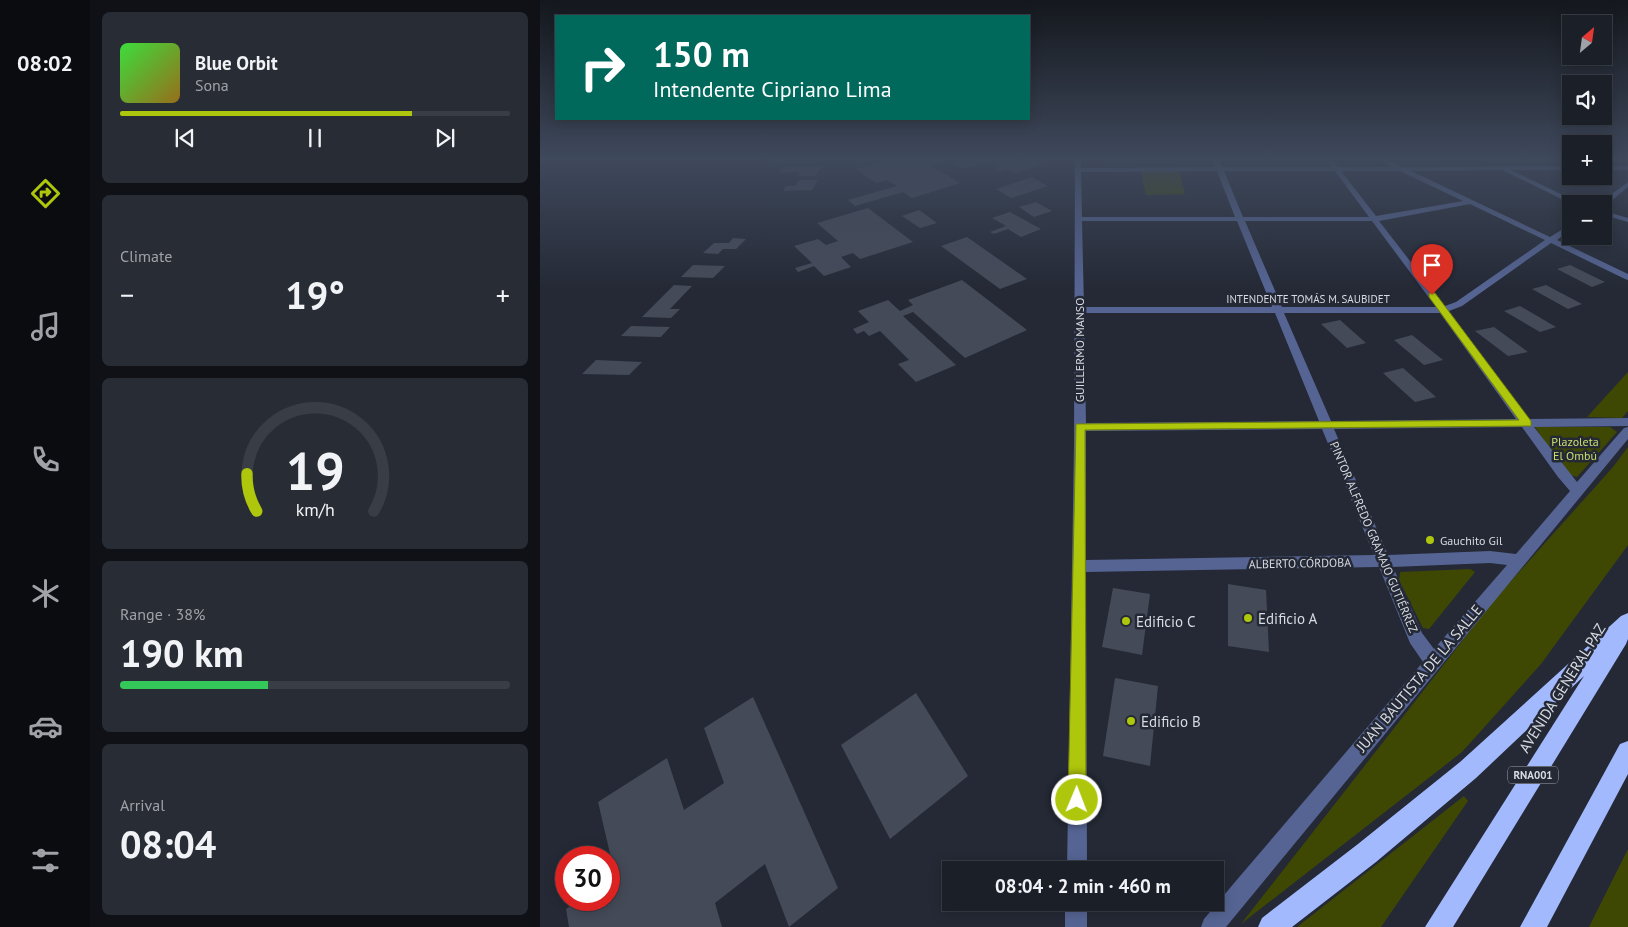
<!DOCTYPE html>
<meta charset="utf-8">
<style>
body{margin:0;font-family:"PT Sans",sans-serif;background:#282c34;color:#f1f3f6;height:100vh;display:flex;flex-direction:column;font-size:19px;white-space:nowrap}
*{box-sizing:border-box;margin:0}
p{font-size:16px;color:#a0a2a8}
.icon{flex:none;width:28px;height:28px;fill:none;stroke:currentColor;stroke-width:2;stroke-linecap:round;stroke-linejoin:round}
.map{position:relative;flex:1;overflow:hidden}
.side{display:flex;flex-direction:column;gap:12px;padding:12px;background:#0f1116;width:450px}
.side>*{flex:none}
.banner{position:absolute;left:15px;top:15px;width:475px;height:105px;border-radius:0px;box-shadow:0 2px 12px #0003,0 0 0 1px #393d45;background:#00695c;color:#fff;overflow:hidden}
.needle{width:32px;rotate:29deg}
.controls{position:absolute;left:1022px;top:15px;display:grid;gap:10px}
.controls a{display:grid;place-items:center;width:50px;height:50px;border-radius:0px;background:#1b1f28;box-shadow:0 2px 12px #0003,0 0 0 1px #393d45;font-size:25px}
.speed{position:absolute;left:15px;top:846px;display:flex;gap:10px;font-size:25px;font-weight:700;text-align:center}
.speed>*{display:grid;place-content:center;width:65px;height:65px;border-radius:50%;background:#1b1f28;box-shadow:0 2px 12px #0003,0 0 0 1px #393d45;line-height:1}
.speed .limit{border:8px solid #d22;background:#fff;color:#111}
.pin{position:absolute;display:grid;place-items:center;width:42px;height:42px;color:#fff;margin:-51px -21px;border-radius:50% 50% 50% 0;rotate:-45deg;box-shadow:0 0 5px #0007}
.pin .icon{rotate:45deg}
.me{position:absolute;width:55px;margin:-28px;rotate:1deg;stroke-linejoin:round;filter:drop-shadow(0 0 4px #0008)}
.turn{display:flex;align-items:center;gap:18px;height:105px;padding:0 15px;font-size:22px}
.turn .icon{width:65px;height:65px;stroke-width:2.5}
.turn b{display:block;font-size:35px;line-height:42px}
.big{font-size:38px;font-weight:700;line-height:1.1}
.side .widget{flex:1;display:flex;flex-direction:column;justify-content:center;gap:8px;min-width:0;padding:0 18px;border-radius:8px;background:#282c34}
.side .dial{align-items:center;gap:0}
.dial svg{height:130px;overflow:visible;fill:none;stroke:#393d45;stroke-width:7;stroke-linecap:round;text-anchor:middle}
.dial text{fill:#f1f3f6;stroke:none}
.song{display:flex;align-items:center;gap:15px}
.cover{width:60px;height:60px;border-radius:8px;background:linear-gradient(135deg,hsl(120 70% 55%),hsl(40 70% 35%))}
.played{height:5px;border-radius:2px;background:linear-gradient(90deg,#aec60b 75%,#393d45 75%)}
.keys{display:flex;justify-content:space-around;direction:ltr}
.heat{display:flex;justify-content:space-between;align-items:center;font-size:28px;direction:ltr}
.charge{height:8px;border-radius:4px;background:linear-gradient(90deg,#34c759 38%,#393d45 0)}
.trip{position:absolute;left:402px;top:861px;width:282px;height:50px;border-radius:0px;background:#1b1f28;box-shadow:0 2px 12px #0003,0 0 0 1px #393d45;font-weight:700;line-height:50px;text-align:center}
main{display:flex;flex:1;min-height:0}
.menu{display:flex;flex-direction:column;width:90px;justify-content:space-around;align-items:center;background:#0b0c10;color:#a0a2a8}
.menu .icon{width:35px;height:35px}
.menu .selected{color:#aec60b}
.menu b{font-size:22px;color:#f1f3f6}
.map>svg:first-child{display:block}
</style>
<main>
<nav class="menu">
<b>08:02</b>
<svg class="icon selected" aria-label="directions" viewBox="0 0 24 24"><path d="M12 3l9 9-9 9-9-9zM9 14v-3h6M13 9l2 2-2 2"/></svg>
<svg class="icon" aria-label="music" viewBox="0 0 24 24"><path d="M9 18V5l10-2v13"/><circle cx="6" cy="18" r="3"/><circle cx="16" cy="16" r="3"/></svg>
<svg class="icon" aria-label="phone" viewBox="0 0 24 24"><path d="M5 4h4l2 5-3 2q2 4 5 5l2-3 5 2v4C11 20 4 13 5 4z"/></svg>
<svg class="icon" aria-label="climate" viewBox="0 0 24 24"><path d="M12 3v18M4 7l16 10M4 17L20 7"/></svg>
<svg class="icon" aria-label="car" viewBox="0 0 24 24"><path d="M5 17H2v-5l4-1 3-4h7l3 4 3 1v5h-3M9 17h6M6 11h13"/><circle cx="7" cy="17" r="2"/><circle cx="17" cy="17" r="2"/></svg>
<svg class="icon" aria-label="filters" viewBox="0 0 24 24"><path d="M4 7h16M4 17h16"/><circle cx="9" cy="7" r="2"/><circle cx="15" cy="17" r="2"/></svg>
</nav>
<section class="side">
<div class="widget">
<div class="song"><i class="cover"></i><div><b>Blue Orbit</b><p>Sona</p></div></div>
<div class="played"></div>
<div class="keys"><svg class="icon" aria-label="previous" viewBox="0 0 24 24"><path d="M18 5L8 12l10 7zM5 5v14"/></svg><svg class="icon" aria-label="pause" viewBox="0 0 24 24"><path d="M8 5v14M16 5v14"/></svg><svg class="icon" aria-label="next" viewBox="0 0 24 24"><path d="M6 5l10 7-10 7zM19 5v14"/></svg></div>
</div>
<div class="widget"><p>Climate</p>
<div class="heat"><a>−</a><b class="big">19°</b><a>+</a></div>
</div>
<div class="widget dial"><svg viewBox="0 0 100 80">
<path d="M14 69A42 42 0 1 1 86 69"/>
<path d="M14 69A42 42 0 0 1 8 46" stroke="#aec60b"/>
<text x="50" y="56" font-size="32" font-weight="700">19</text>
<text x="50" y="72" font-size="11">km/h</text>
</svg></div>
<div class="widget"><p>Range · 38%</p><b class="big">190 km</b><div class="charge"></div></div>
<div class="widget"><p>Arrival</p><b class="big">08:04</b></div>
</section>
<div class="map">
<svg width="1088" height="927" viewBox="0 0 1088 927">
<rect width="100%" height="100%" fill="#242935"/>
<path fill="#3f4803" d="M601 171H639L645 194 606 195Z
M1088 372V411L1082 418 1047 417Z
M995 427H1070L1077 432 1037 477 1027 474Z
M1088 447V545L1001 664 922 752 701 924 955 599 1073 467Z
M930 569 935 572 889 629 883 628 859 580 860 572Z
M924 796 928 801 841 927H757Z
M1088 849V927H1049Z"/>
<path fill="#454a58" d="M236 159H251L246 164H231Z
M351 159H413L391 166 420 183 372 198 363 192 315 206 308 200 357 186 347 180 336 183 316 169Z
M415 159H456V160L423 169 413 163 419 162Z
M466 159H493L503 164 475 173 467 169 461 171 456 168 463 166 456 162Z
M244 166H283L275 176H258L261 172 239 173Z
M492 177 508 186 471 198 456 189Z
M259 180H278L272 190 243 191 246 186H255Z
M496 202 512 211 494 217 479 207Z
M328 208 373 242 320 259 313 253 301 257 311 267 284 276 274 266 258 272 255 268 272 263 254 246 278 239 286 245 298 241 277 223Z
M379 210 397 223 380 228 362 216Z
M470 212 501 229 481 237 468 229 454 234 450 232 466 226 452 218Z
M427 237 487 279 460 289 401 246Z
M193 238 206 239 196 249H183L178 254 163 253 174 243H189Z
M153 265 185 266 173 278 141 277Z
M1030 265 1065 282 1052 287 1017 269Z
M422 280 487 330 425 358 373 312 363 316 416 365 376 382 358 364 369 360 340 331 329 336 324 331 317 334 313 329 329 322 318 311 348 300 360 311 373 305 368 300Z
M134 285 152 286 130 309H140L131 318 102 317Z
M1006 285 1042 304 1028 309 992 289Z
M980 306 1016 327 1000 332 964 311Z
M800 320 826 343 807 348 781 324Z
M91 326 130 327 121 337 81 336Z
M954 327 988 352 968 356 935 331Z
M872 335 903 360 884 365 854 340Z
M56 360 102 362 89 375 42 374Z
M863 368 896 397 875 402 843 373Z
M688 584 726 590 729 652 688 646Z
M573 588 610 594 602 655 562 647Z
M575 678 618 686 610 766 563 756Z
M376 693 428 776 350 839 301 745Z
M213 697 298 888 249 927 225 864 175 903 182 927H29L26 909 39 900H69V879L75 875 58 802 127 758 144 810 184 783 164 728Z"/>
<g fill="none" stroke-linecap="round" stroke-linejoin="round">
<path fill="#556493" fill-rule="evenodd" d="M535 159H541V168L675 167 672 159H678L682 167H792L786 159H793L798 167H852L838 159H847L862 167 1031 166V170H971L1042 204H1032L962 170 871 171 1010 237 1031 224V229L1017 240 1088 274V280L1085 279 1011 243 922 306 909 311 988 419 1088 418V426L994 427 1037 482 1084 428 1088 427V439L686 927H661L664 919 695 882 883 662 870 643 839 567 546 572 547 870H527L534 444ZM677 171 695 217H542L541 172ZM684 171H795L829 217H703ZM801 171H860L923 201 836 216ZM930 204 1005 240 916 302 905 306 839 221ZM542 221H697L732 307H544ZM705 221H832L896 307H742ZM544 313H735L779 421 546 423ZM744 313H900L976 419 791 421ZM982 427 1018 477 1030 491 976 554 950 551 848 555 794 429ZM782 429 834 555 546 560V431ZM950 563 967 565 894 649 882 633 853 567Z
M1064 166H1088V170H1064Z
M1088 182V187L1065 206 1058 204Z
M1064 211 1088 218V222L1064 215Z
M525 902H547V927H525Z"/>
<path fill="#a2b9fe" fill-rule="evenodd" d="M1088 613V639L1086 644 913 927H885L1044 676 936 778 836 862 752 927H718L722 918 818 844 920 762 1081 616Z
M1088 741V774L1007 927H980L1080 744Z"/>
</g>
<linearGradient id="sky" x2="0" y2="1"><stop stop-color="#14171d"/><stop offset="0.55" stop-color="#3f495c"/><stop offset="1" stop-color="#3f495c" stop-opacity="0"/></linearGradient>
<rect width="1088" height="289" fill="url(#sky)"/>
<path fill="#aec60b" stroke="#718107" d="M889 293H895L991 421V426L545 430 546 800 543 806 537 808 531 806 528 800 536 424 979 420 889 297Z"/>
<g fill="#aec60b" stroke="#242935" stroke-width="2">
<circle cx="890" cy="540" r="5"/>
<circle cx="708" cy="618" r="5"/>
<circle cx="586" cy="621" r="5"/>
<circle cx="591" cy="721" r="5"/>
</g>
<g text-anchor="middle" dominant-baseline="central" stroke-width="5" stroke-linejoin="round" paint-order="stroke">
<g font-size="11" fill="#d6dae2" stroke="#242935">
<text x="768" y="299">INTENDENTE TOMÁS M. SAUBIDET</text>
</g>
<rect fill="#242935" stroke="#a1a5ae" stroke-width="1" x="968" y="766.5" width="50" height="17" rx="4"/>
<g font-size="11" font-weight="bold" fill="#d6dae2">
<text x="993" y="775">RNA001</text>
</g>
<g font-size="12" fill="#d6dae2" stroke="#242935">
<text transform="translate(539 350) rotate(-90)">GUILLERMO MANSO</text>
<text transform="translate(834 537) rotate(67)">PINTOR ALFREDO GRAMAJO GUTIÉRREZ</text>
<text transform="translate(760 563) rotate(-1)">ALBERTO CÓRDOBA</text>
</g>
<g font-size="12" fill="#cadf6f" stroke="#242935">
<text x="1035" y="441">Plazoleta<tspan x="1035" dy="14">El Ombú</tspan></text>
</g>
<g font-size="12" fill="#d6dae2" stroke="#242935" text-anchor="start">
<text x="900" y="540">Gauchito Gil</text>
</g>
<g font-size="15" fill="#d6dae2" stroke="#242935" text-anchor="start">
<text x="718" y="618">Edificio A</text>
<text x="596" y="621">Edificio C</text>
<text x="601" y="721">Edificio B</text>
</g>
<g font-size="15" fill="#d6dae2" stroke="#242935">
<text transform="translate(879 678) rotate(-50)">JUAN BAUTISTA DE LA SALLE</text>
<text transform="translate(1022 688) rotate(-58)">AVENIDA GENERAL PAZ</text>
</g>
</g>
</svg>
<div class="controls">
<a><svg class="needle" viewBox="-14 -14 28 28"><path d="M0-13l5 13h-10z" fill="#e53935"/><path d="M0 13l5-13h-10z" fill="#a0a2a8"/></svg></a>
<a><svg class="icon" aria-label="sound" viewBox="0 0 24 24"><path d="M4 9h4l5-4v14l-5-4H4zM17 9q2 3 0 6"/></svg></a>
<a>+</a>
<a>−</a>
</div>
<div class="speed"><div class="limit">30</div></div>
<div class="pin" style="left:892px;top:295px;background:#d93025"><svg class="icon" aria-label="arrive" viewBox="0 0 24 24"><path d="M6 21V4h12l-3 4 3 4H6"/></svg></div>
<svg class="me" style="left:537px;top:800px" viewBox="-20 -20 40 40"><circle r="17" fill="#aec60b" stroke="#fff" stroke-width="3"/><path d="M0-11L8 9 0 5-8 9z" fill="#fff"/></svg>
<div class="trip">08:04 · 2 min · 460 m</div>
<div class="banner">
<div class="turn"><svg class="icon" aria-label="right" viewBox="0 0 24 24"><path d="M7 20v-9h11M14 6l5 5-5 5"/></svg><div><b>150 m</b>Intendente Cipriano Lima</div></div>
</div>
</div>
</main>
